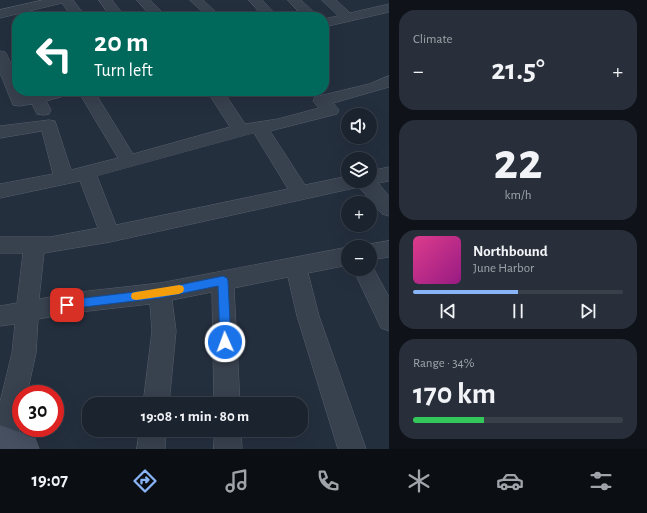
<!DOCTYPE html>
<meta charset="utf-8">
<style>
body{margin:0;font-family:"Alegreya Sans",sans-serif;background:#282f3a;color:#f1f3f6;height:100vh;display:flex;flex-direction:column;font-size:15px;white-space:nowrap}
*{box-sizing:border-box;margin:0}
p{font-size:13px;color:#a0a4aa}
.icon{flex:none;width:22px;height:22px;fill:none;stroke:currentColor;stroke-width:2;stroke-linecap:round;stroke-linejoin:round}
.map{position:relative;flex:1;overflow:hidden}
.details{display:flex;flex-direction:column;gap:10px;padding:10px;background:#0f1319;width:258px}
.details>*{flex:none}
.top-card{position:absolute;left:12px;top:12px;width:317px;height:84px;border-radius:16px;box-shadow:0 4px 16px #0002,0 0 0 1px #39404a;background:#00695c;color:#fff;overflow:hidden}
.controls{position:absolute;left:341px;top:108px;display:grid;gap:8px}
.controls a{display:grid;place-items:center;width:36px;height:36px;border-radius:50%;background:#1b232e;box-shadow:0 4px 16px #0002,0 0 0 1px #39404a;font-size:20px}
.speed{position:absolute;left:12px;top:385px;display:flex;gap:8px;font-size:20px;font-weight:700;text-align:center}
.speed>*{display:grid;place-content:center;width:52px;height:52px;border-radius:50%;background:#1b232e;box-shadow:0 4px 16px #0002,0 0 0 1px #39404a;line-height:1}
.speed .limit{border:6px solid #d22;background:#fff;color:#111}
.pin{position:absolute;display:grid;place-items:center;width:34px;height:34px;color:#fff;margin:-17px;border-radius:8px;box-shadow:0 2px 6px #0006}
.me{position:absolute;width:44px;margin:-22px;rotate:358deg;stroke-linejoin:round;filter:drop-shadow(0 0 3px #0008)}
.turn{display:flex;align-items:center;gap:14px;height:84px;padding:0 16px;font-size:18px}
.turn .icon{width:52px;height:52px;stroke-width:2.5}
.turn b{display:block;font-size:28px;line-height:34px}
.big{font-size:30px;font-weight:700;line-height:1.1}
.details .widget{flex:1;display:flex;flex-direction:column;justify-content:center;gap:6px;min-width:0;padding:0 14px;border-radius:16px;background:#282f3a}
.details .dial{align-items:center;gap:0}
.dial b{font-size:52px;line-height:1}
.song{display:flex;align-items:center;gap:12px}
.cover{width:48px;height:48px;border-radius:6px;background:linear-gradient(135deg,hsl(330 70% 55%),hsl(310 70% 35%))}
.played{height:4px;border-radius:2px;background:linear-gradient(90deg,#8ab4f8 50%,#39404a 50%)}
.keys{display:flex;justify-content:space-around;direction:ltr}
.heat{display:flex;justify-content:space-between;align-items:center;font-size:22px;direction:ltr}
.charge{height:6px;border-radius:3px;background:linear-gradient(90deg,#34c759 34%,#39404a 0)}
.trip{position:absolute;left:82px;top:397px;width:226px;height:40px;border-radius:16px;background:#1b232e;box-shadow:0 4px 16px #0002,0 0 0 1px #39404a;font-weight:700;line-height:40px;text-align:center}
.dock{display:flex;height:64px;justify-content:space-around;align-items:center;background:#0b0e12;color:#a0a4aa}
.dock .icon{width:28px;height:28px}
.dock .current{color:#8ab4f8}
.dock b{font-size:18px;color:#f1f3f6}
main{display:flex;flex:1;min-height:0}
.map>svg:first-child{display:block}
</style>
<main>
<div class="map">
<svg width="389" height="449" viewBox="0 0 389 449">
<rect width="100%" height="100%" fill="#242f3e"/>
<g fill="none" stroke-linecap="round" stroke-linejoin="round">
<defs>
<path id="street" d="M43 0H73L86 17H72L62 3 0 18V10Z
M99 0H112L125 17H111Z
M137 0H150L167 17H152Z
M190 0H203L219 15 217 17H197L199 14 203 13Z
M249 0H262L278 17H264Z
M288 0H301L319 17H304Z
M322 0H336L350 13 389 4V12L324 27V19L338 16Z
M0 51 5 52 7 55 17 78V91H23L24 95 45 91H73L71 94 46 101 51 110 49 114 43 115 37 114 32 104 19 106 13 105 0 73Z
M389 76V87L333 103 339 110 337 114 270 131 305 185 348 176V181H370V171L389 167V181L378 183 389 196V216L382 214 359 187 110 242 44 253 39 299 80 292 160 283 348 247V265L308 273 319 316 366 449H338L297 316 288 277 234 288 240 404H214L212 292 172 300 176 331 169 404H143L152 331 150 304 80 312 38 319 36 353 27 394H21C21 413 22 431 14 449H0V402L12 353 15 324 0 326V306L17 303 23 253H0V237H50L98 228 80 181 0 198V184L53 174 42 131 0 138V126L49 120 55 121 71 170 118 158 78 91H94L133 154 230 127 207 91H223L245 124 278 119 319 108 313 101 315 97 369 84ZM254 133 288 189 116 225 97 176Z
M389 241V257L370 260V247H362L370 244Z
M370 262 389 297V331L381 328 353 269H370Z
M140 430H166L165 449H137Z
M215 430H241L242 449H214Z"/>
<path id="secondary" d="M0 425 35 438 39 449H0Z"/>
</defs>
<use href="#street" stroke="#565f6c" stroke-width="1"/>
<use href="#secondary" stroke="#565f6c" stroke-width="1"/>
<use href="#street" fill="#38414e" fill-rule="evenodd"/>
<use href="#secondary" fill="#465061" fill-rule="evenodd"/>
</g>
<path fill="#1a73e8" stroke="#114b97" d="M223 276 227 278 228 281 231 342 229 346 225 347 221 346 220 342 218 286 160 298 67 309 63 308 62 305 63 301 67 300 160 289Z"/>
<path fill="#f59e0b" d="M179 285 183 286 184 289 183 292 179 294 136 300 132 299 131 296 132 293 136 292Z"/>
</svg>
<div class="controls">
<a><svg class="icon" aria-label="sound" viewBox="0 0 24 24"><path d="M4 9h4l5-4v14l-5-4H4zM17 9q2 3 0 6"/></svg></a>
<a><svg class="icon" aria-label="layers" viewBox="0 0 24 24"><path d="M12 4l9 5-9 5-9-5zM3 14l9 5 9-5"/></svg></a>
<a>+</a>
<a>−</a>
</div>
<div class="speed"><div class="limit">30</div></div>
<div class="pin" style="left:67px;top:305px;background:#d93025"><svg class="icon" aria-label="arrive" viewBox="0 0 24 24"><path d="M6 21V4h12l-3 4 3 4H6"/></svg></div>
<svg class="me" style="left:225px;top:342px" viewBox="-20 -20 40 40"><circle r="17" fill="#1a73e8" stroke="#fff" stroke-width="3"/><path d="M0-11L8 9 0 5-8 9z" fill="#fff"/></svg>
<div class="trip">19:08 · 1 min · 80 m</div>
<div class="top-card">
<div class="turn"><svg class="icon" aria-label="left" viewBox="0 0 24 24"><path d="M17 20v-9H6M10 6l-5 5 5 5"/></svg><div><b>20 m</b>Turn left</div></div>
</div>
</div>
<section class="details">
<div class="widget"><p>Climate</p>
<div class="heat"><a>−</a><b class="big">21.5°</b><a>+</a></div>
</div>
<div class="widget dial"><b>22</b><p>km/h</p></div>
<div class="widget">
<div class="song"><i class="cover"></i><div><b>Northbound</b><p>June Harbor</p></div></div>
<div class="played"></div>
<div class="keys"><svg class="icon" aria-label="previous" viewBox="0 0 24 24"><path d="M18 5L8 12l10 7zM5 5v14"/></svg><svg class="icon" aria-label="pause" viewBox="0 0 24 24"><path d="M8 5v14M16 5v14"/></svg><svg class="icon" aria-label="next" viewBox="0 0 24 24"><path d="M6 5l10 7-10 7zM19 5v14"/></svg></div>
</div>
<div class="widget"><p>Range · 34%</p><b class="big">170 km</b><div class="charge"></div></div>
</section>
</main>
<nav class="dock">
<b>19:07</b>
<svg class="icon current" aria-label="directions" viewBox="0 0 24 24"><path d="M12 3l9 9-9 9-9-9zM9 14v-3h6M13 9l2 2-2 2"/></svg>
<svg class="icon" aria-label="music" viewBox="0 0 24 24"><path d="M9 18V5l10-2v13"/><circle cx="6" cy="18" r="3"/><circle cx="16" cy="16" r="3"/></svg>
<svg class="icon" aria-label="phone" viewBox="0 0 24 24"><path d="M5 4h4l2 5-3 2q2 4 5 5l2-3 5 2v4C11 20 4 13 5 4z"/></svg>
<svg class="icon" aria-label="climate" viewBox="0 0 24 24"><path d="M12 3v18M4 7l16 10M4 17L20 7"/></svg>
<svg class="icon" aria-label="car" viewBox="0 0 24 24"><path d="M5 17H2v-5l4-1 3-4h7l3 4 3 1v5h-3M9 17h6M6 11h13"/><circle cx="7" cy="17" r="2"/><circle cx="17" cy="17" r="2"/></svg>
<svg class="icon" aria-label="filters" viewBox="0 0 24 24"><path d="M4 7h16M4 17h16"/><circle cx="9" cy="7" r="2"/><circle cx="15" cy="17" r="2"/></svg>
</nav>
